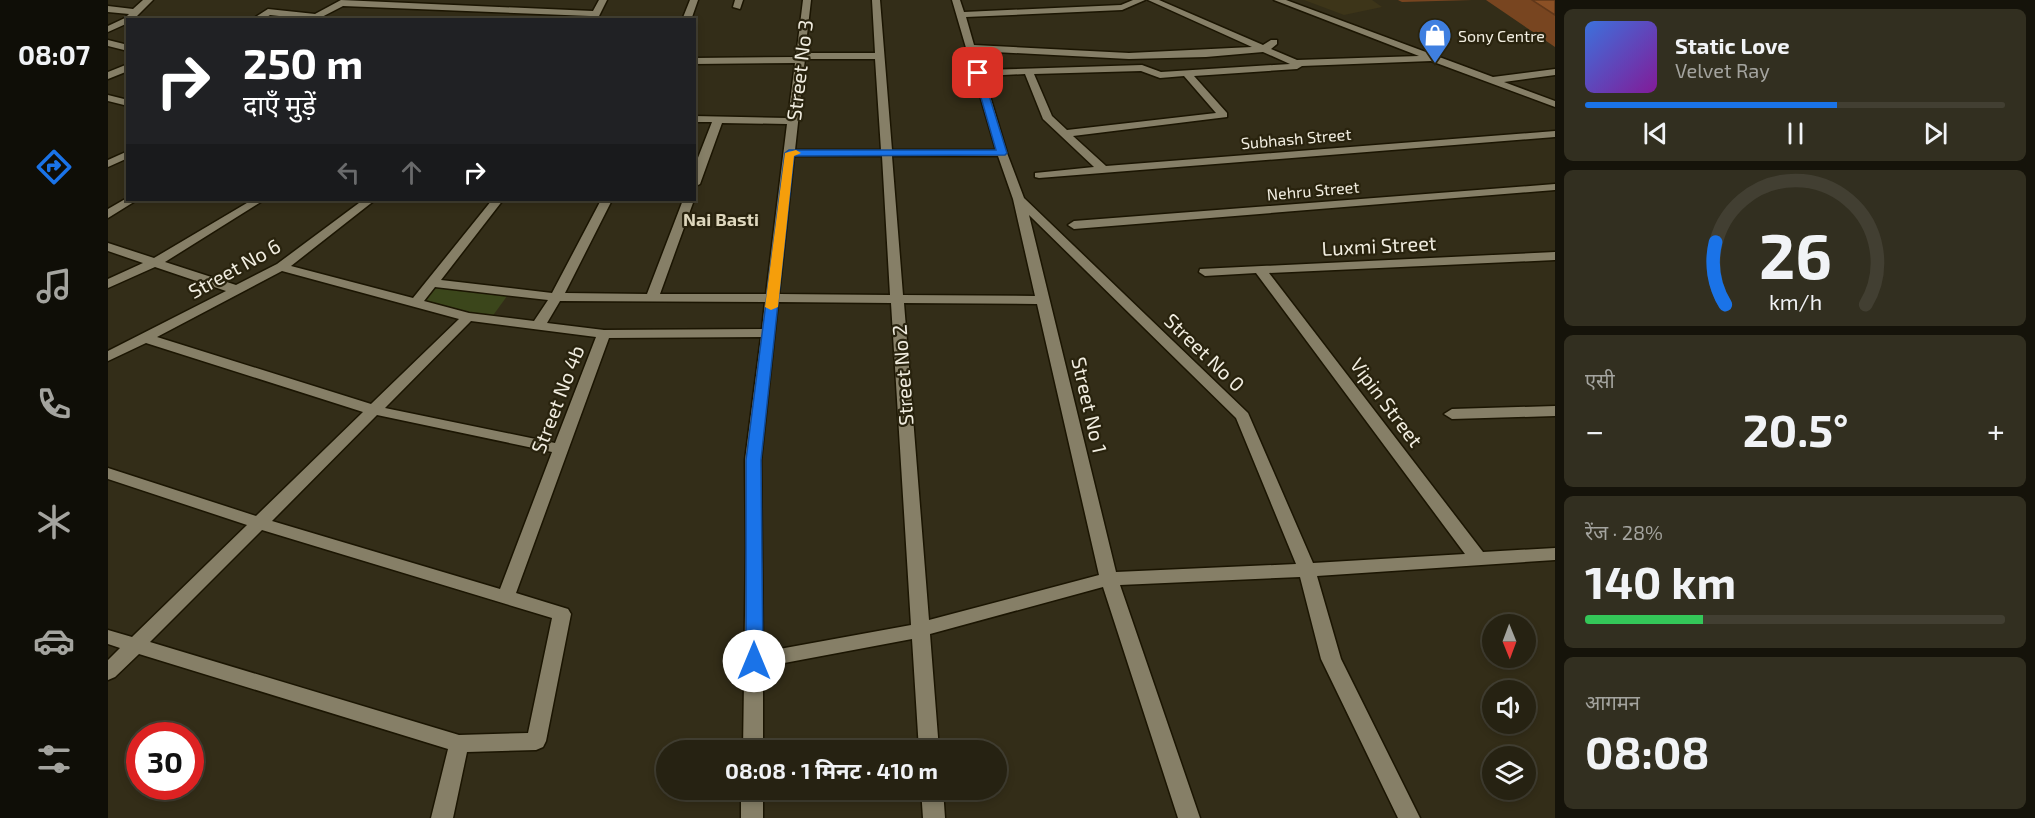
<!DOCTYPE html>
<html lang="hi">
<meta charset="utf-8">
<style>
body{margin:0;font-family:"Exo 2","Noto Sans Devanagari",sans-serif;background:#322f20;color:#f1f3f6;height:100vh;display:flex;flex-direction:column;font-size:22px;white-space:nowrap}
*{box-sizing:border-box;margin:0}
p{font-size:20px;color:#a4a49f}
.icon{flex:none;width:33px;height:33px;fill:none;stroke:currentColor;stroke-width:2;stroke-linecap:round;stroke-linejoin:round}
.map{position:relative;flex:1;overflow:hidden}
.panel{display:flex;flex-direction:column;gap:9px;padding:9px;background:#15130a;width:480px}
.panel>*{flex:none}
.hud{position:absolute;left:18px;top:18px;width:570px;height:183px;border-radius:0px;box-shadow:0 3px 9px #0003,0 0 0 2px #423f32;background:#202124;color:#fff;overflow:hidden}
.needle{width:39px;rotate:179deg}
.tools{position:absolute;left:1374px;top:614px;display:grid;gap:12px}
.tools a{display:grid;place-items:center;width:54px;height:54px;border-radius:50%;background:#262212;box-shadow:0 3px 9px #0003,0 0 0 2px #423f32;font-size:30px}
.speed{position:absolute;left:18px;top:722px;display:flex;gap:12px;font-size:30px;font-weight:700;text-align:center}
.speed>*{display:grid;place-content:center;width:78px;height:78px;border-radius:50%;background:#262212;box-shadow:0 3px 9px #0003,0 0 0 2px #423f32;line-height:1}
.speed .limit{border:9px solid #d22;background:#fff;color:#111}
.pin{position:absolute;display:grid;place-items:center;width:51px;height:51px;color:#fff;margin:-26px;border-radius:12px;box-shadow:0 3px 9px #0006}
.me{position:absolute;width:66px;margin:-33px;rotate:0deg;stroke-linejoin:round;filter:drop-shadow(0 0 4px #0008)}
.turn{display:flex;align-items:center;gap:21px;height:126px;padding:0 18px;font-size:27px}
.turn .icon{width:78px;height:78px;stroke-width:2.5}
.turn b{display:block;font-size:42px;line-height:51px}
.lanes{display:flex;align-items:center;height:57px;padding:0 18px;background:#0003;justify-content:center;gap:30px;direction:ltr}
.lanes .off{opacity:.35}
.big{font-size:45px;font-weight:700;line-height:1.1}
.panel .widget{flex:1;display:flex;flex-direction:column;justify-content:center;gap:9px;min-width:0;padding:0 21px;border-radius:9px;background:#322f20}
.panel .dial{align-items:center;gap:0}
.dial svg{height:156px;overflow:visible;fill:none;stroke:#423f32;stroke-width:7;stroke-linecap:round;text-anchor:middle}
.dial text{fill:#f1f3f6;stroke:none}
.song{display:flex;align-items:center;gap:18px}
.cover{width:72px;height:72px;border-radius:9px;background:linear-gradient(135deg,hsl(220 70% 55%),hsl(290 70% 35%))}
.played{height:6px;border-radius:3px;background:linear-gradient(90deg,#1a73e8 60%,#423f32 60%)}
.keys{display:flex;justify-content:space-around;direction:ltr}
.heat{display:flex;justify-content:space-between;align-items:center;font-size:33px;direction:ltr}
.charge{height:9px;border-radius:4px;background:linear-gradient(90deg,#34c759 28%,#423f32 0)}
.trip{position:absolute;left:548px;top:740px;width:351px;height:60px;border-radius:30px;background:#262212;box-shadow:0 3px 9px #0003,0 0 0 2px #423f32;font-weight:700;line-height:60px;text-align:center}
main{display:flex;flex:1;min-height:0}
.tab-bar{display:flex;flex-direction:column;width:108px;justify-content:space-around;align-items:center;background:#0f0e07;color:#a4a49f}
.tab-bar .icon{width:42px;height:42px}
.tab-bar .on{color:#1a73e8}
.tab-bar b{font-size:27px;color:#f1f3f6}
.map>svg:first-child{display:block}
</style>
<main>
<nav class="tab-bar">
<b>08:07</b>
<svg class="icon on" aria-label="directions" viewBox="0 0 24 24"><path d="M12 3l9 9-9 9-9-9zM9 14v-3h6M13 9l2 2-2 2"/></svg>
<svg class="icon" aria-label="music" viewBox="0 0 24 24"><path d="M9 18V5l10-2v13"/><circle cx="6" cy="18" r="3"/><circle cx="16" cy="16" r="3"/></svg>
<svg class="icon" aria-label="phone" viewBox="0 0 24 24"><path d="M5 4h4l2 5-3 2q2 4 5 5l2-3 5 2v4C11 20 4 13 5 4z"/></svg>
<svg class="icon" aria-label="climate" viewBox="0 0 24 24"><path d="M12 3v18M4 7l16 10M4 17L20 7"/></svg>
<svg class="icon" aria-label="car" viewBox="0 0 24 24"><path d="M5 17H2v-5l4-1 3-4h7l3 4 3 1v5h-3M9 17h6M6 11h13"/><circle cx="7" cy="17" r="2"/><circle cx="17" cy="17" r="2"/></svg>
<svg class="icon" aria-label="filters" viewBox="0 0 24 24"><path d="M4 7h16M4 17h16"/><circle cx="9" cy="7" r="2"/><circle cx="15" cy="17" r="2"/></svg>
</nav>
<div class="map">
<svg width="1447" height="818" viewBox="0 0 1447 818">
<rect width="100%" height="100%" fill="#332d18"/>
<path fill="#3d3519" d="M1196 0H1264L1274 7 1236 15Z"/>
<path fill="#3b461b" d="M324 283 402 292 381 321 308 303Z"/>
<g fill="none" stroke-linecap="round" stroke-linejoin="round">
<defs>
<path id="minor" d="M35 0H45L25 20H20V23L0 32V26L17 18 21 14 0 12V6L25 9Z
M233 0 485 11 491 0H499L489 20H480L482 16 235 6 208 20 162 15 154 20H143L160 9 207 14Z
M582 0H590L583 20H574Z
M627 0H635L632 9 625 7Z
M695 0H703L697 53H767L764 0H772L784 150H888L844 0H852L856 12 1013 5 1025 0H1037L1014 10 858 17 866 45 1021 53 1144 47 1040 0H1051L1155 45 1163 40H1169V44L1163 49 1189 60 1311 56 1166 0H1178L1385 77 1447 69V75L1396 82 1447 101V107L1323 61 1194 66 1189 69 1086 76 1119 113V117L965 136 998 166 1447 131V137L931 178 927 177V173L986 167 935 119 917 74 876 76 899 153 916 198 1140 413 1205 563 1357 554 1148 273 1097 276 1091 272 1092 269 1447 252V260L1161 273 1375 552 1447 548V560L1209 576 1233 659 1312 818H1290L1213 659 1192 577 1012 585 1092 818H1070L995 587 822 634 831 750H811L804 639 655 667V750H635L638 547 637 460 653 337 501 338 408 593 460 609 463 614 438 741 435 747 428 750 359 752 345 818H323L340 749 31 654 7 677 0 680V660L12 648 0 644V630L24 637 139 525 0 479V468L148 516 255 412 38 343 0 361V351L118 291 47 267 0 288V279L35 263 0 251V243L46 258 144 200H156L57 262 128 285 169 264 255 200H267L183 266 305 298 384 200H395L333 280 444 293 493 200H504L457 293 539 294 575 200H586L552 294H658L679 124 614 123 592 184 586 187V168L604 122H586V116L680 118 687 63 586 64V58L688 57ZM868 51 1021 59 1098 57 1155 52 1182 64 1053 72 1034 65 874 70ZM697 59H767L773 150H687ZM1033 71 1052 78 1076 76 1108 113 959 130 944 116 926 74ZM686 156H774L782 295 671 294ZM784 156H890L905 199 927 296 795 295ZM921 215 1128 418 1188 564 1008 572ZM174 271 351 319 263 404 49 337ZM327 287 440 300 426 321 361 313 316 301ZM452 301 657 302 654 329 496 330 439 323ZM670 302 783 303 803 625 655 652 653 460ZM796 303 929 304 991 575 821 620ZM363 321 488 337 447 443 277 408ZM269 415 444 452 392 589 164 521ZM154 530 444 618 420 733 351 735 42 642Z
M0 40 20 45V51L0 46Z
M20 64V71L0 79V72Z
M0 95 20 100V106L0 101Z
M20 151V158L0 167V160Z
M1447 184V190L966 229 960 225 966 221Z
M19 198 29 200 0 218V209Z
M1447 406V416L1344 419 1336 414 1344 409Z
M633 789H655V818H633Z
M813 789H835L837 818H815Z"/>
</defs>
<use href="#minor" stroke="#1b1502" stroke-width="3"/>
<use href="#minor" fill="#867f67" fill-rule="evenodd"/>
</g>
<path fill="#784520" d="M1290 0H1364L1294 2Z
M1378 0H1447V47Z"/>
<path fill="#8b5025" stroke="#61381a" stroke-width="1.5" d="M1424 0H1447V15Z"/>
<path fill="#1a73e8" stroke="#114b97" stroke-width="1.5" d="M870 70 874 73 899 153 897 155 686 156 653 460 655 661 653 666 646 668 640 666 638 661V460L677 153 681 150H888L866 73Z"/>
<path fill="#f59e0b" d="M688 150 693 153 686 156 670 307 663 310 657 307 677 153Z"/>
<defs>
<symbol id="shop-pin" viewBox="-11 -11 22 30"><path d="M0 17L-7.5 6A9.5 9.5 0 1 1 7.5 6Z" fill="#3f7fe0" stroke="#29230e"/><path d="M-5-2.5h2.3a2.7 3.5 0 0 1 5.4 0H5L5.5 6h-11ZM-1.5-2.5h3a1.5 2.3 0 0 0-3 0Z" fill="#fff"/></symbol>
</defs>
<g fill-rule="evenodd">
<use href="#shop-pin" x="1308" y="16" width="38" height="52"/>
</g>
<g text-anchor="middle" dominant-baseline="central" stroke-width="4.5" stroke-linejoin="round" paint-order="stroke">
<g font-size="16" fill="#f1ede0" stroke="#29230e" text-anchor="start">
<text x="1350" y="35">Sony Centre</text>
</g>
<g font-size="16" fill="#f1ede0" stroke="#29230e">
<text transform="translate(1188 138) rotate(-5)">Subhash Street</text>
<text transform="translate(1205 190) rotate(-5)">Nehru Street</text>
</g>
<g font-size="18" font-weight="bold" fill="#ded7bd" stroke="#29230e">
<text x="613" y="219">Nai Basti</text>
</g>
<g font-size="20" fill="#f1ede0" stroke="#29230e">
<text transform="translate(691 70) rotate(-83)">Street No 3</text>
<text transform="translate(1271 245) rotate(-3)">Luxmi Street</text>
<text transform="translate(126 268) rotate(-29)">Street No 6</text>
<text transform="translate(1097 352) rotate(44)">Street No 0</text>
<text transform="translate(794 375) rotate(-94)">Street No 2</text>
<text transform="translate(449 399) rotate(-69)">Street No 4b</text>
<text transform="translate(1279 402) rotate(53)">Vipin Street</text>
<text transform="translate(982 405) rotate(77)">Street No 1</text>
</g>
</g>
</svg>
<div class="tools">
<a><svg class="needle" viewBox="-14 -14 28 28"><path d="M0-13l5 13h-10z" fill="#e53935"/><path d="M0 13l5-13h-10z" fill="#a4a49f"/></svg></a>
<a><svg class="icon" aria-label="sound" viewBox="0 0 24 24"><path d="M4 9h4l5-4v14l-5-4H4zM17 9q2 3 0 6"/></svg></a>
<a><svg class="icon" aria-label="layers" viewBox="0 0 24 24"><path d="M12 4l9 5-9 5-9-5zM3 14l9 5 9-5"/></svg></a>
</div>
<div class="speed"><div class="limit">30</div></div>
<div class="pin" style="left:870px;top:73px;background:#d93025"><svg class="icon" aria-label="arrive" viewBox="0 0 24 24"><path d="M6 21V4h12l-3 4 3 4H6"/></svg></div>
<svg class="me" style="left:646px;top:661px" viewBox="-20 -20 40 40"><circle r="19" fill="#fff"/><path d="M0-13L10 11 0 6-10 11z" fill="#1a73e8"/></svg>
<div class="trip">08:08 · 1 मिनट · 410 m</div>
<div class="hud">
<div class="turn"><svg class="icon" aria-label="right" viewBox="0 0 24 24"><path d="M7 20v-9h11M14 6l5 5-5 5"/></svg><div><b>250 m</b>दाएँ मुड़ें</div></div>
<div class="lanes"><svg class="icon off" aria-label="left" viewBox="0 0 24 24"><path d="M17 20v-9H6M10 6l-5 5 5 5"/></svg><svg class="icon off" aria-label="ahead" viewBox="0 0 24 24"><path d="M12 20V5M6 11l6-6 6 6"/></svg><svg class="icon" aria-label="right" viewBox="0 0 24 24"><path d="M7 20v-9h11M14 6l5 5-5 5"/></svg></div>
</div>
</div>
<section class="panel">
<div class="widget">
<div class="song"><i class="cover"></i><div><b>Static Love</b><p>Velvet Ray</p></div></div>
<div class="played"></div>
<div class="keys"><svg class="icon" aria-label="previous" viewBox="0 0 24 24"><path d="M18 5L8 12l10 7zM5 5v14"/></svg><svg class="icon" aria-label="pause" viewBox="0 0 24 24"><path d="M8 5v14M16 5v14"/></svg><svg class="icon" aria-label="next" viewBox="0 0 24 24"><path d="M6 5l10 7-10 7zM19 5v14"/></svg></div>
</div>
<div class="widget dial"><svg viewBox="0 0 100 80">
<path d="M14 69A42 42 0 1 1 86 69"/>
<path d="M14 69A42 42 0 0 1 9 37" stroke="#1a73e8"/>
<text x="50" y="56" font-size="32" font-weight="700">26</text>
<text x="50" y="72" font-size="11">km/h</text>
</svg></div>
<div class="widget"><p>एसी</p>
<div class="heat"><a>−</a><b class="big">20.5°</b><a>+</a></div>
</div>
<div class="widget"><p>रेंज · 28%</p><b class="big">140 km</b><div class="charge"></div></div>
<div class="widget"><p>आगमन</p><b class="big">08:08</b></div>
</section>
</main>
